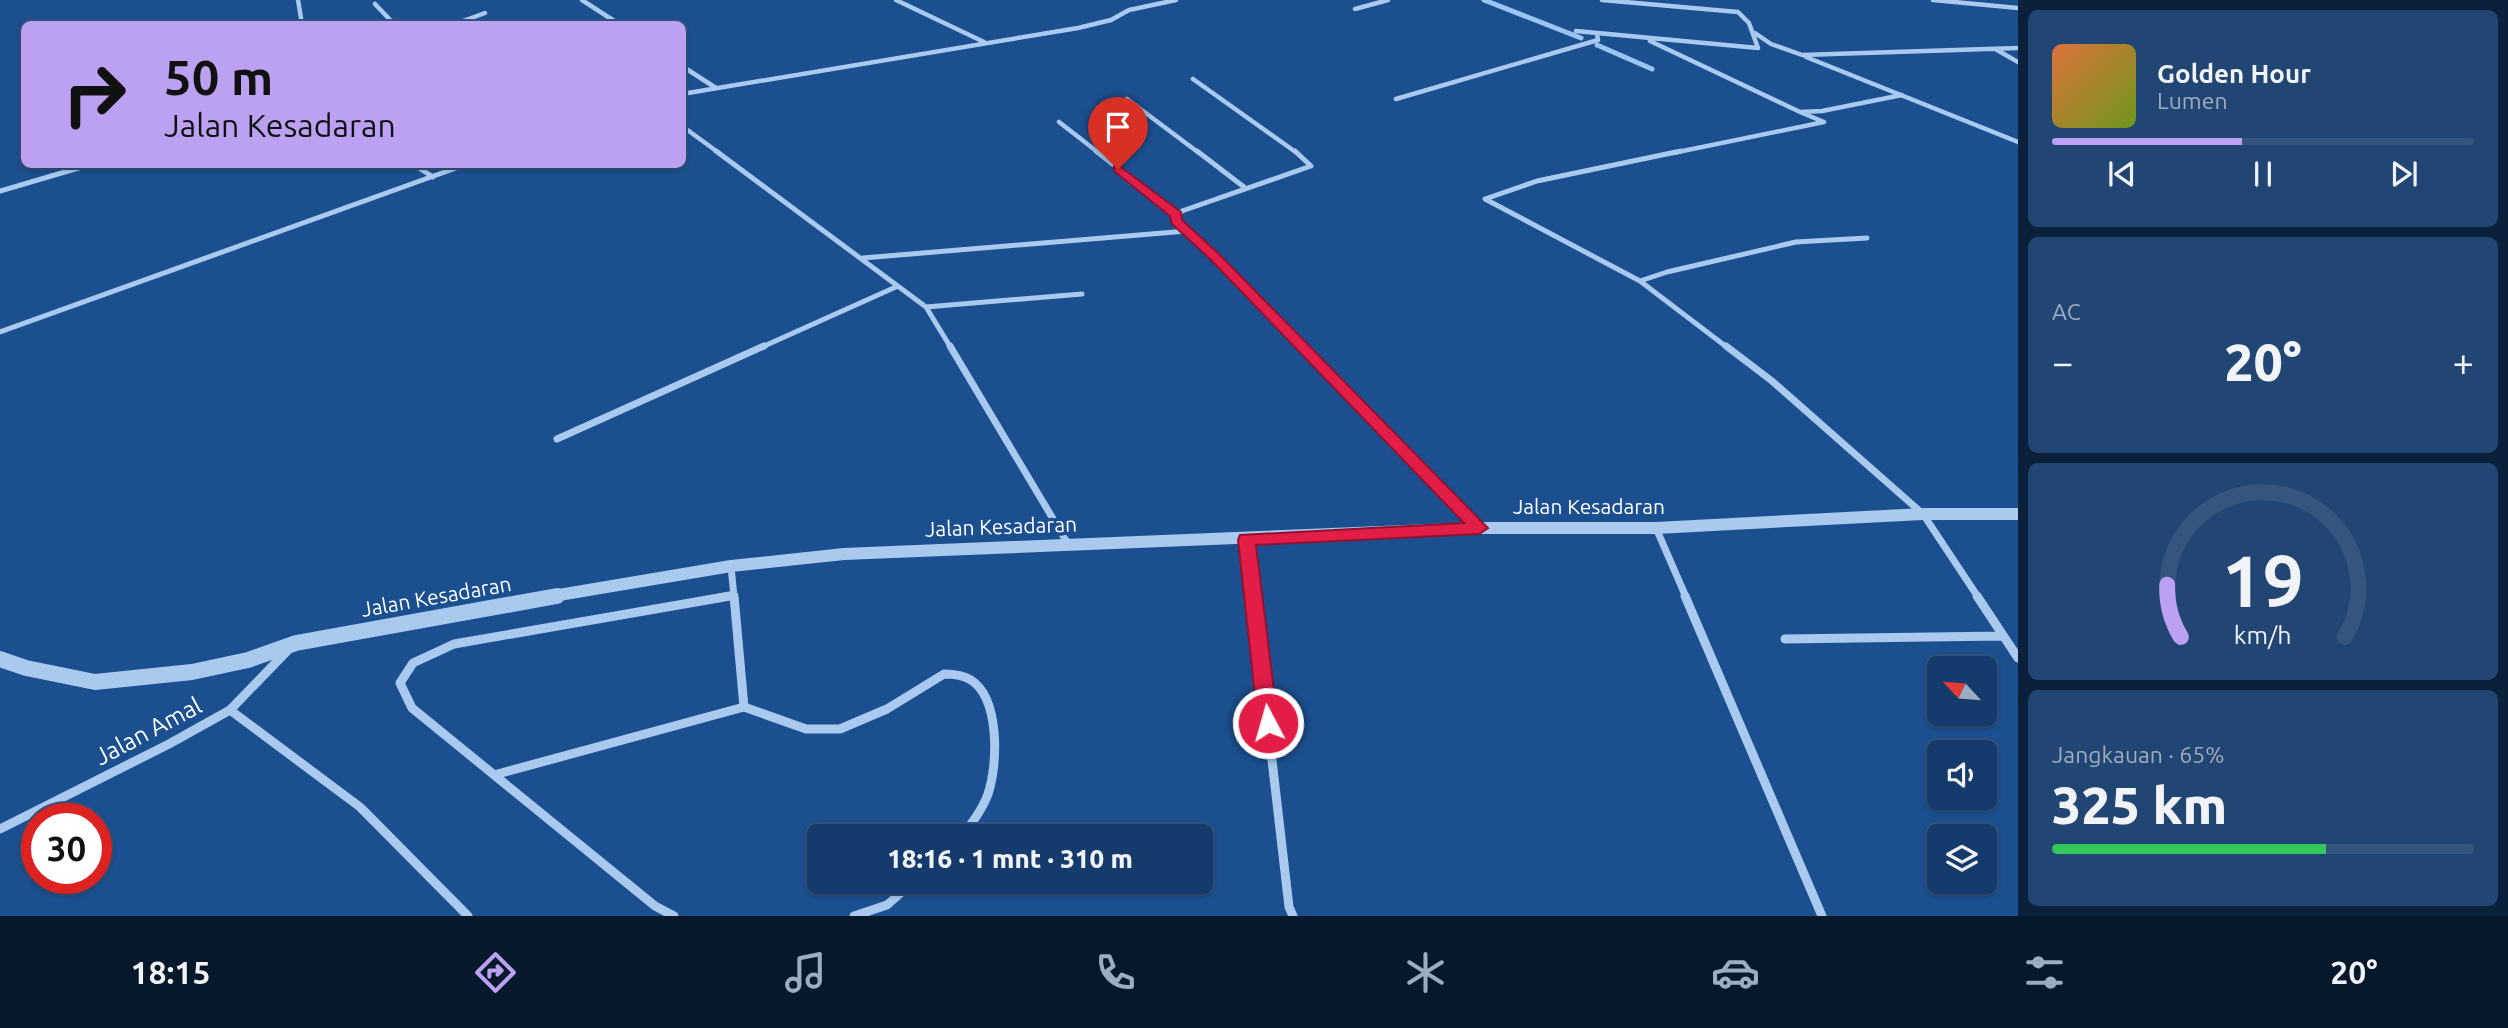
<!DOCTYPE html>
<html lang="id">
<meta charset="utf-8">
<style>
body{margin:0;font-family:Ubuntu,sans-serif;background:#214673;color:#f1f3f6;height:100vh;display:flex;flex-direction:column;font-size:26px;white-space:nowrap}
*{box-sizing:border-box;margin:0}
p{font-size:23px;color:#9dadc1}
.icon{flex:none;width:38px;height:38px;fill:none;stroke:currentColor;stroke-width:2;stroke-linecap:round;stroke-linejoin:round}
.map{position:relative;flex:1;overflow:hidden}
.details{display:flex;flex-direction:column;gap:10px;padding:10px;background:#0b203b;width:490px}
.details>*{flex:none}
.banner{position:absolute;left:21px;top:21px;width:665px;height:147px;border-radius:10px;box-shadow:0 2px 5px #0004,0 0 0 2px #33557e;background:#bca0f2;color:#111;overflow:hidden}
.needle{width:46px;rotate:296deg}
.buttons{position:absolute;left:1927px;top:656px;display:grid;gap:14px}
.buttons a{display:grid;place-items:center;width:70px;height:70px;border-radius:10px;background:#143b6b;box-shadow:0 2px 5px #0004,0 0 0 2px #33557e;font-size:35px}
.speed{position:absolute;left:21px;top:803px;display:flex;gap:14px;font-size:35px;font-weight:700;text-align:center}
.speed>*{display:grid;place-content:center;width:91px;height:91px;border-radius:50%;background:#143b6b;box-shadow:0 2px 5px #0004,0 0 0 2px #33557e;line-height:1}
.speed .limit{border:10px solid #d22;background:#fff;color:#111}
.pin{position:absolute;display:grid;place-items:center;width:60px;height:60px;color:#fff;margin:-72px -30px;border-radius:50% 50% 50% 0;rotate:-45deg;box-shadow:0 0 7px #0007}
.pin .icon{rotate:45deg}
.me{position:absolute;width:77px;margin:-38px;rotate:354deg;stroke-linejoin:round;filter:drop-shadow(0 0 5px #0008)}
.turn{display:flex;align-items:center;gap:24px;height:147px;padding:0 28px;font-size:32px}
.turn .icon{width:91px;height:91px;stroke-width:2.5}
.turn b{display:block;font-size:49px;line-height:60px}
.big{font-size:52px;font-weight:800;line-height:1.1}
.details .tile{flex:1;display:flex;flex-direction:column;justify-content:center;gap:10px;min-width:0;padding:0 24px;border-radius:10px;background:#214673}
.details .dial{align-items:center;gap:0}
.dial svg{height:182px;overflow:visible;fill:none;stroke:#33557e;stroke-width:7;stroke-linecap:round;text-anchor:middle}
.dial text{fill:#f1f3f6;stroke:none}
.song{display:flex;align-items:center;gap:21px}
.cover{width:84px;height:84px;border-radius:10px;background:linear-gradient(135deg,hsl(20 70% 55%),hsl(80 70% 35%))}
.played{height:7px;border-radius:4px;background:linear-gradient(90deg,#bca0f2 45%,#33557e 45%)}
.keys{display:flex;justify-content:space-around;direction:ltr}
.heat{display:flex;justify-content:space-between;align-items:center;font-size:38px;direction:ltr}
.charge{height:10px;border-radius:5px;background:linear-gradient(90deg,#34c759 65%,#33557e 0)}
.trip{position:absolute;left:807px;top:824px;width:406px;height:70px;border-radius:10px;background:#143b6b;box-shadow:0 2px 5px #0004,0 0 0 2px #33557e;font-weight:800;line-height:70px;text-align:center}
.tabs{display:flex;height:112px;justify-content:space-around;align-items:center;background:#08182b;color:#9dadc1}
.tabs .icon{width:49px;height:49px}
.tabs .on{color:#bca0f2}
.tabs b{font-size:32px;color:#f1f3f6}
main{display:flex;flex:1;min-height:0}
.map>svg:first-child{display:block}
</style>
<main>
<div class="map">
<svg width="2018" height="916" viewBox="0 0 2018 916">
<rect width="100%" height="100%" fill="#1b4f8f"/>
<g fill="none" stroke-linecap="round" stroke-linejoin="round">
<path stroke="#9cc4f0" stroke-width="5" d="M1484 0 1581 38
M1597 45 1652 69"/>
<path stroke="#a9c9ee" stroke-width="4.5" d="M298 0 302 24
M582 0 619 24
M896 0 984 42
M1933 0 2018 8
M375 4 394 24
M1355 9 1388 0
M455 24 485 13
M1576 31 1758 48 1749 23 1738 12 1602 0
M1755 33 1771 44 1802 55 2018 48
M1650 41 1800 112 1822 111 1902 95
M1997 50 2018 62
M1806 57 2018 142
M682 66 716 88
M1193 79 1297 153
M682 94 1078 28 1111 20 1129 10 1176 0
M1127 99 1199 153
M1396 99 1598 40 1597 34
M1059 122 1099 153
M682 126 719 153
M1673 153 1824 122 1800 112"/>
<path stroke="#a9c9ee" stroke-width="5" d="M716 151 926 307 951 348
M1096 151 1176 214
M1197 151 1244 187
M1295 151 1311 166 1182 211 1174 219 1304 348
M1681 151 1537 181 1485 199 1640 281 1728 348
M413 164 433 177
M0 191 92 164
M863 258 1187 231
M1640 281 1667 272 1796 242 1867 238
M926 307 1082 294
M0 332 467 164
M760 348 898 286"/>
<path stroke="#a9c9ee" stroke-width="7" d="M950 346 1068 544
M1302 346 1479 528
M1726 346 1772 381 1923 514 1978 597
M557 439 764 346
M1656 528 1686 597
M1247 539 1254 597
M731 566 734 597
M720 597 734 595"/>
<path stroke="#a9c9ee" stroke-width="9" d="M734 596 744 707
M1253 596 1289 907 1293 916
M1685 596 1822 916
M1977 596 2018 658
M1785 639 2003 636
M230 710 360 807 468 916
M494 775 744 707 806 729H840L887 709 944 674C953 674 963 675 971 680 1000 699 998 764 988 794 982 810 972 823 962 836
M0 829 169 744 230 710 288 650
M674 916 655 906 412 708 400 683 413 663 454 644 730 596
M854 916 887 905 913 882"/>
<path stroke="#a9c9ee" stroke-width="12" d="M547 597 731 566 844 554 1479 528H1656L1923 514H2018"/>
<path stroke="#a9c9ee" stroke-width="16" d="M0 659 26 668 95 682 192 672 248 660 296 643 557 596"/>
</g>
<path fill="#e11d48" stroke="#92132f" stroke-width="2" d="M1118 165 1181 212 1182 220 1220 255 1488 528 1479 534 1256 545 1278 723 1275 729 1268 732 1261 729 1258 723 1238 540 1240 535 1464 523 1211 260 1172 224 1170 216 1114 171V166Z"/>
<g text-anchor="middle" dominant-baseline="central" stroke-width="7" stroke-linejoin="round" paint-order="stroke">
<g font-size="21" fill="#fff" stroke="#1b4f8f">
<text x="1589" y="506">Jalan Kesadaran</text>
<text transform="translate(1001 526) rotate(-2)">Jalan Kesadaran</text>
<text transform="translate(436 596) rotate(-10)">Jalan Kesadaran</text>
</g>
<g font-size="24" fill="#fff" stroke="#1b4f8f">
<text transform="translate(148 731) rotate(-28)">Jalan Amal</text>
</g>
</g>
</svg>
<div class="buttons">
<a><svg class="needle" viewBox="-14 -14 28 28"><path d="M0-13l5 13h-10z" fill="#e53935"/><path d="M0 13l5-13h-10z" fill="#9dadc1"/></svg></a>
<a><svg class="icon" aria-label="sound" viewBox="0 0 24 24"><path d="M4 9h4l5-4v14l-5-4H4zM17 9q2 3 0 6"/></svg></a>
<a><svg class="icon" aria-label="layers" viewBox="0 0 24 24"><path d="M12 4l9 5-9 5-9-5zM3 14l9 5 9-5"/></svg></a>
</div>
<div class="speed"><div class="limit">30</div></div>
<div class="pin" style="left:1118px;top:169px;background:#d93025"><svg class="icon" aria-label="arrive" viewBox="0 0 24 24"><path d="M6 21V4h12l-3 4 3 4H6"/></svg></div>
<svg class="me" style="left:1268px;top:723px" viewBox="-20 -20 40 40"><circle r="17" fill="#e11d48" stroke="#fff" stroke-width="3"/><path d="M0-11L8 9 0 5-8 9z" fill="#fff"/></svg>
<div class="trip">18:16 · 1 mnt · 310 m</div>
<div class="banner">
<div class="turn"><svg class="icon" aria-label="right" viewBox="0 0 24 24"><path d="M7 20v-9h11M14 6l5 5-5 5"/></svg><div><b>50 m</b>Jalan Kesadaran</div></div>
</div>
</div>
<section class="details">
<div class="tile">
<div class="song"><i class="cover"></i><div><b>Golden Hour</b><p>Lumen</p></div></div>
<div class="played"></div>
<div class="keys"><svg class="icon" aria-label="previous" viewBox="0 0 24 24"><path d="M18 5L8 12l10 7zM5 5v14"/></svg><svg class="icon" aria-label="pause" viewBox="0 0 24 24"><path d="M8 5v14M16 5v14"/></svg><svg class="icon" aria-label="next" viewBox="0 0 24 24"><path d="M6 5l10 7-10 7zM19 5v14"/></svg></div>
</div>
<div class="tile"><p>AC</p>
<div class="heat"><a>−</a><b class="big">20°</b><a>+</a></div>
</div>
<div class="tile dial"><svg viewBox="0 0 100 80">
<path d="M14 69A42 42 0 1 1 86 69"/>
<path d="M14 69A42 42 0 0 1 8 46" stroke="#bca0f2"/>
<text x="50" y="56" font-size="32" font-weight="700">19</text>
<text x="50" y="72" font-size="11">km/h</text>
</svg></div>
<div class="tile"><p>Jangkauan · 65%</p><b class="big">325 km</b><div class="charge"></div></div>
</section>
</main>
<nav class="tabs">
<b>18:15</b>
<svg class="icon on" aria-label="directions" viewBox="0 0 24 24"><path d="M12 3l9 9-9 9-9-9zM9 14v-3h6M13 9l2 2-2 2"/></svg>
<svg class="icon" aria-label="music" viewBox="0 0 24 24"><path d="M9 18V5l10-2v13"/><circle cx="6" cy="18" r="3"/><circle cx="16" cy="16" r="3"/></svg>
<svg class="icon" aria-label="phone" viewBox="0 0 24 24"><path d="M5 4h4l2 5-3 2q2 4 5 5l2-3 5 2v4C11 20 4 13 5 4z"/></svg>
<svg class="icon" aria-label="climate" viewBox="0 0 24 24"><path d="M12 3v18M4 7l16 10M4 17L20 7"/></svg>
<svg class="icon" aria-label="car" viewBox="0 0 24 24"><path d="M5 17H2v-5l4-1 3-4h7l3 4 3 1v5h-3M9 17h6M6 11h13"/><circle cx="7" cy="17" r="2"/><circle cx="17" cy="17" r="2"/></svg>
<svg class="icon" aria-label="filters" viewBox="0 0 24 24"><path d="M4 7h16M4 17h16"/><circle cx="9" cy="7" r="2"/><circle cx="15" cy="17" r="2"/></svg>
<b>20°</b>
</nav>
